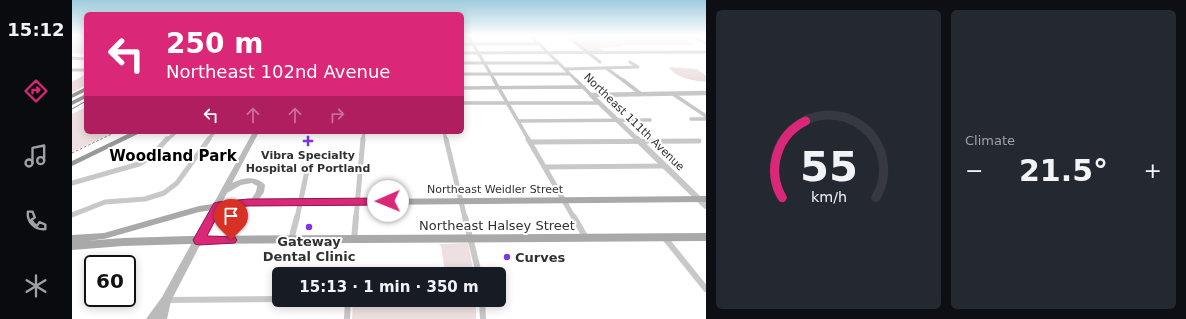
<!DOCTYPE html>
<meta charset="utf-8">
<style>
body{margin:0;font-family:"DejaVu Sans",sans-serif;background:#242831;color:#f1f3f6;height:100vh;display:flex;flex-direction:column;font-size:15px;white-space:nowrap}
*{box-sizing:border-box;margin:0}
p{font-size:13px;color:#9ea1a6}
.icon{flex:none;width:22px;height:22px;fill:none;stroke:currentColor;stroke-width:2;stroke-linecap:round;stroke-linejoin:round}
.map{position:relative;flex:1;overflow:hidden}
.panel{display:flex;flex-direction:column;gap:10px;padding:10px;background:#0d0f14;width:480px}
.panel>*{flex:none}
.guide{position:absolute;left:12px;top:12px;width:380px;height:122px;border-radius:6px;box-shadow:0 2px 10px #0003;background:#db2777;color:#fff;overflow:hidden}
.speed{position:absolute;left:12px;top:255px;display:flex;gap:8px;font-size:20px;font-weight:700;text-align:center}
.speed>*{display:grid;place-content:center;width:52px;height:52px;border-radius:50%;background:#171b24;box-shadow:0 2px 10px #0003;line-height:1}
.speed .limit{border:2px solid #111;border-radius:6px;background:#fff;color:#111}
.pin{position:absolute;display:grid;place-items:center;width:34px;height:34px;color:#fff;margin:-41px -17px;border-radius:50% 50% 50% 0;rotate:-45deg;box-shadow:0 0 4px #0007}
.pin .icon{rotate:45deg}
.me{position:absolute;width:44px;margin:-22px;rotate:269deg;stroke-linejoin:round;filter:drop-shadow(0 0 3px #0008)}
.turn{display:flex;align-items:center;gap:14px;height:84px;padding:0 16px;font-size:18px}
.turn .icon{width:52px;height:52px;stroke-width:2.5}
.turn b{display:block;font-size:28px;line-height:34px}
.lanes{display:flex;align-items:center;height:38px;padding:0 16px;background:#0003;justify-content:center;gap:20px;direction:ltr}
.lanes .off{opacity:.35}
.big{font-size:30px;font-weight:800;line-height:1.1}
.panel .tile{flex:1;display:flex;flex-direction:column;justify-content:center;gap:6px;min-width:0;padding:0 14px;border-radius:6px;background:#242831}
.panel .dial{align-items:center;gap:0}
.dial svg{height:104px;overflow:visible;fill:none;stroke:#363941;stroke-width:7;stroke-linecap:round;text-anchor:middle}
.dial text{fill:#f1f3f6;stroke:none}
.heat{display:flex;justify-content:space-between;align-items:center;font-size:22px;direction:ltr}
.panel .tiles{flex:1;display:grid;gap:10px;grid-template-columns:repeat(2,1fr)}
.trip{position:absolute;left:200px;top:267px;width:234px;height:40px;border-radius:6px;background:#171b24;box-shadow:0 2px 10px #0003;font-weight:800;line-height:40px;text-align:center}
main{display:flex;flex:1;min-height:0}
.tabs{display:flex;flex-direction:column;width:72px;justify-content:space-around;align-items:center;background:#090b0e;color:#9ea1a6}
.tabs .icon{width:28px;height:28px}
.tabs .selected{color:#db2777}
.tabs b{font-size:18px;color:#f1f3f6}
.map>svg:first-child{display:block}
</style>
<main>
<nav class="tabs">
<b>15:12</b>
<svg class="icon selected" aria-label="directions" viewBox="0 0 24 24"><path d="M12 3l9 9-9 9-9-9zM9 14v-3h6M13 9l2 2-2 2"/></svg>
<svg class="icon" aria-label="music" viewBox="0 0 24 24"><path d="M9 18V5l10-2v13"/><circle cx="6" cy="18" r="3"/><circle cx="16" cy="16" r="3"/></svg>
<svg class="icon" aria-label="phone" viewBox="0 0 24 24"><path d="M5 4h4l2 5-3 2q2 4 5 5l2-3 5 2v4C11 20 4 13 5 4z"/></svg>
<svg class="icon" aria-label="climate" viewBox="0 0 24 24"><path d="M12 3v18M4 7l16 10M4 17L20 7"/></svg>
</nav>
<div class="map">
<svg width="634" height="319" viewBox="0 0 634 319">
<rect width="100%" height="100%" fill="#fff"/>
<path fill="#eee0e1" d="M0 36H14V54L0 53Z
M496 36H617L626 40H615L623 45H548L550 47 528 48 532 51H516Z
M597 67 625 69 634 76V82C623 81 603 78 597 67Z
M14 74V85L0 93V82Z
M14 107V132H43L0 152V114Z
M396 243 402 274H369L373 272 369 246 366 244Z
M281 300 284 304 311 303 312 300H404V319H280Z"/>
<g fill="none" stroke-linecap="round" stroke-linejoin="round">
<path stroke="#c8c8c8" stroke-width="3" d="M396 36 423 81
M459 36 505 81
M495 36 528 62
M619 36 634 43
M390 44H467
M390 53 634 52
M0 58 14 59
M558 62 566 67
M390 63H487
M534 68 552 81
M493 69 566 67
M0 70H14
M390 74H498"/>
<path stroke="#c8c8c8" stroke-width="3.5" d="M422 80 457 140
M504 80 519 95
M551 80 569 94
M390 88 512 87
M601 94 634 116
M390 103H528
M619 119H634
M446 121 578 120
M372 132 374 140
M95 140 104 132
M136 140 142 132
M291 140 292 132"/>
<path stroke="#c8c8c8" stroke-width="5" d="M374 139 393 218
M456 139 502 218
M458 142 627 141
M472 167 593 166
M0 183 67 164 79 157 95 139
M0 215 33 202 73 199 92 193 105 183 137 139
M225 218 236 166
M284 218 291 139"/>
<path stroke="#c8c8c8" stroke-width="6" d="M393 217 407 274
M502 217 514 238
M592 237 634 289
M219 240 225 217
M282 240 284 217
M94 300 207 299
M410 300 411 319
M275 319 276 300"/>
<path stroke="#c8c8c8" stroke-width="4.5" d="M519 95 566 140
M519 95 634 93"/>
<path stroke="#c8c8c8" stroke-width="6" d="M565 139 634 206"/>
<path fill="#bbb" fill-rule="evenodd" d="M181 132H187L160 183C171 178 184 175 193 185L192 192 184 204H178L177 202C181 196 185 193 185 186L180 183 169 185 155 193 99 301 95 319H74L90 297Z"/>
<path fill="#a9a9a9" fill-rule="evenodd" d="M634 196V202L169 206 127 212 32 239 13 241 51 238 117 236 634 233V241L117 244 51 246 0 250V235L32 233 127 206 169 200Z"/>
<path fill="#989898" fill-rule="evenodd" d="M14 87V91L0 98V94Z
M14 94V98L0 105V101Z
M60 132H70L0 166V161Z"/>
<path stroke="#868686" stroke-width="1" d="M0 109 14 101"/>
<path stroke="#868686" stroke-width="1" stroke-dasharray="2.5 2" stroke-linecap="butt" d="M0 153 44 132"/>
</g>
<linearGradient id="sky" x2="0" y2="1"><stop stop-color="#9ecbdd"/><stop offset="0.44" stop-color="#fff"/><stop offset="1" stop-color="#fff" stop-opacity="0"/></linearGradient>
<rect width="634" height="81" fill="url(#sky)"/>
<path fill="#db2777" stroke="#8e194d" d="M316 198 320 199 322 201 320 204 316 205 176 206 149 209 135 236 163 237 165 240 163 243 127 245 123 244 121 240 142 203 146 202 176 199Z"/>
<g fill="#8036e6" stroke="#fff" stroke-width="1.5">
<path d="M234 135h4v4h4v4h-4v4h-4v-4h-4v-4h4z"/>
<circle cx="237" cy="227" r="4"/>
<circle cx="435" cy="257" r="4"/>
</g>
<g text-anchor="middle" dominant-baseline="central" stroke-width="4" stroke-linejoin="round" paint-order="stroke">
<g font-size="11" fill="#313131" stroke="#fff">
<text transform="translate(562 122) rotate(44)">Northeast 111th Avenue</text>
<text x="423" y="189">Northeast Weidler Street</text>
</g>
<g font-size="11" font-weight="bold" fill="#313131" stroke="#fff">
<text x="236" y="155">Vibra Specialty<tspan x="236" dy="13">Hospital of Portland</tspan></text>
</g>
<g font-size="13" fill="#313131" stroke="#fff">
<text x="425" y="225">Northeast Halsey Street</text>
</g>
<g font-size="13" font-weight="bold" fill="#313131" stroke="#fff">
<text x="237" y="241">Gateway<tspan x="237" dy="15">Dental Clinic</tspan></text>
<text x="443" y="257" text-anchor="start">Curves</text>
</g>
<g font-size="15" font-weight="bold" fill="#000" stroke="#fff">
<text x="101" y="156">Woodland Park</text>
</g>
</g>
</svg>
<div class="speed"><div class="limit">60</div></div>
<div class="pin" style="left:159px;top:240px;background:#d93025"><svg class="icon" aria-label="arrive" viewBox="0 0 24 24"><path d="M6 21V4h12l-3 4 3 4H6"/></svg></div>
<svg class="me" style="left:316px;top:201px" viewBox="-20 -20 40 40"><circle r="19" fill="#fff"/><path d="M0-13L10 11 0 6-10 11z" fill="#db2777"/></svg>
<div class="trip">15:13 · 1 min · 350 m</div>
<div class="guide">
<div class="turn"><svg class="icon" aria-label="left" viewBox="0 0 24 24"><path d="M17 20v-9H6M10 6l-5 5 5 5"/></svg><div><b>250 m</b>Northeast 102nd Avenue</div></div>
<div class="lanes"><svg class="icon" aria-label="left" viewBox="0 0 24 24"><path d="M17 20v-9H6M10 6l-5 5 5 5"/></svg><svg class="icon off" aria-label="ahead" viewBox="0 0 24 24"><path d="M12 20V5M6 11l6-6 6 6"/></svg><svg class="icon off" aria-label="ahead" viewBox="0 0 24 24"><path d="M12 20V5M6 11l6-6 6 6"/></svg><svg class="icon off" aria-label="right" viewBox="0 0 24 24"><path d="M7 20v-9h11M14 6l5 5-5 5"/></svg></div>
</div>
</div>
<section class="panel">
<div class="tiles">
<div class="tile dial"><svg viewBox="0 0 100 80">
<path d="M14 69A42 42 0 1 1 86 69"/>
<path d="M14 69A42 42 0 0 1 32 10" stroke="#db2777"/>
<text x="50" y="56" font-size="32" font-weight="700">55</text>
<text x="50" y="72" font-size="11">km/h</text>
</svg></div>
<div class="tile"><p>Climate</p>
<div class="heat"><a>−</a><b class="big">21.5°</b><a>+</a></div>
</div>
</div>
</section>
</main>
